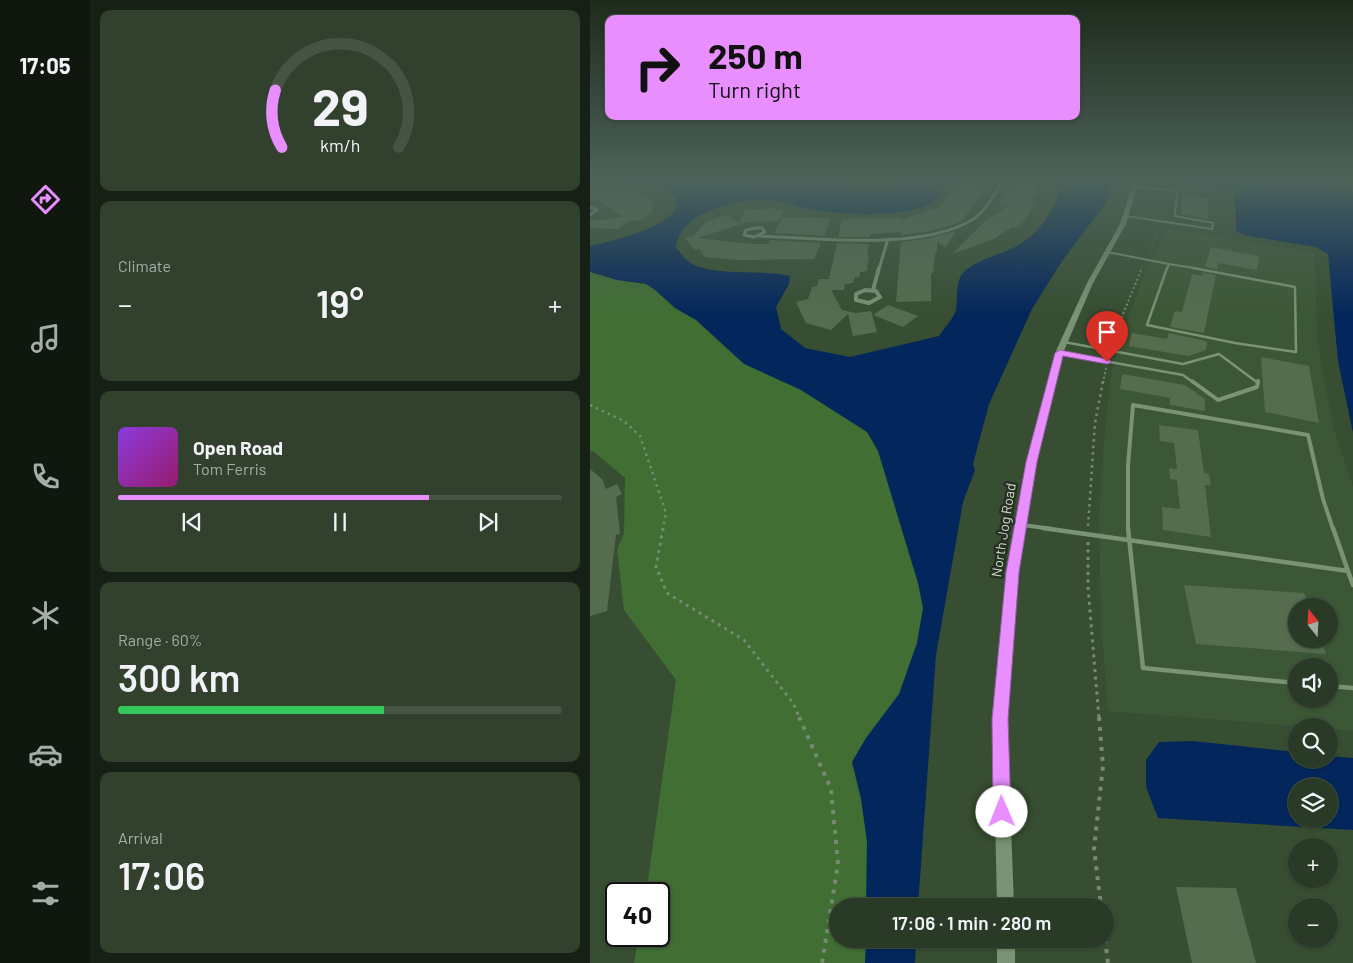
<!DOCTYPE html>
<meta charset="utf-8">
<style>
body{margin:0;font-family:Barlow,sans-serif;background:#31412e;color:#f1f3f6;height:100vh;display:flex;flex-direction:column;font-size:19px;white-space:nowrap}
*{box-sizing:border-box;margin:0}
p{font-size:16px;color:#a5ada7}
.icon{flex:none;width:28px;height:28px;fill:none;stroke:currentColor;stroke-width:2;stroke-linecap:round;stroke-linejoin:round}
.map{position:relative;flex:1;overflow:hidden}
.panel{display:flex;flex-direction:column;gap:10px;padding:10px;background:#172015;width:500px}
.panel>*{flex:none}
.guide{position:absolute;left:15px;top:15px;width:475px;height:105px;border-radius:10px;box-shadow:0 1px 4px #0004,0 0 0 1px #455443;background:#e88eff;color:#111;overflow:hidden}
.needle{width:32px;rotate:342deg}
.tools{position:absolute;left:698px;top:598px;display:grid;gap:10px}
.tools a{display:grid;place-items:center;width:50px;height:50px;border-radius:50%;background:#293a26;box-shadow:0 1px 4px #0004,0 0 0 1px #455443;font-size:25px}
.speed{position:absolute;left:15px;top:882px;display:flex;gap:10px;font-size:25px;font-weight:700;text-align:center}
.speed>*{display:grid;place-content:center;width:65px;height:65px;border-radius:50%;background:#293a26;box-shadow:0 1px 4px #0004,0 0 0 1px #455443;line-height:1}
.speed .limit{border:2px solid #111;border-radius:8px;background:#fff;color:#111}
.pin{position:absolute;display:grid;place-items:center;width:42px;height:42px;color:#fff;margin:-51px -21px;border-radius:50% 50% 50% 0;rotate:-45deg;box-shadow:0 0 5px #0007}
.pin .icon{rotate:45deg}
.me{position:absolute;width:55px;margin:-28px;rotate:359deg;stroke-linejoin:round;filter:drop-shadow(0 0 4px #0008)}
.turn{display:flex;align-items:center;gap:18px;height:105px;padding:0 20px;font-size:22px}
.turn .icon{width:65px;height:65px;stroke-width:2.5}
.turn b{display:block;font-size:35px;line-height:42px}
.big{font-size:38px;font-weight:600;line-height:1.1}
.panel .card{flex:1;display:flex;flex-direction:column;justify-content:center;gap:8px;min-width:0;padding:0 18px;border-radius:10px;background:#31412e}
.panel .dial{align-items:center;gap:0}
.dial svg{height:130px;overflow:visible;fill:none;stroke:#455443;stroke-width:7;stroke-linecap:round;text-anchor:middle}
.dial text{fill:#f1f3f6;stroke:none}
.song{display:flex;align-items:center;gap:15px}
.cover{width:60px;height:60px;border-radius:8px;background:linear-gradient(135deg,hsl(270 70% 55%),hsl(320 70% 35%))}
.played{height:5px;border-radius:2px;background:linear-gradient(90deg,#e88eff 70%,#455443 70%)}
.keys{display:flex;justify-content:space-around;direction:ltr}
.heat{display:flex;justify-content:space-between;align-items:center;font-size:28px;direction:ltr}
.charge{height:8px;border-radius:4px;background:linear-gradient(90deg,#34c759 60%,#455443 0)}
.trip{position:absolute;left:239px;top:898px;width:285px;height:50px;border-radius:25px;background:#293a26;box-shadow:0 1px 4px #0004,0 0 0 1px #455443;font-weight:600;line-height:50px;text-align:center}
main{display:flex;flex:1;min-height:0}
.tabs{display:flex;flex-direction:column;width:90px;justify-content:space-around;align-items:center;background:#10170f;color:#a5ada7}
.tabs .icon{width:35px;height:35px}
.tabs .on{color:#e88eff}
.tabs b{font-size:22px;color:#f1f3f6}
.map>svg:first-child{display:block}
</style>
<main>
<nav class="tabs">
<b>17:05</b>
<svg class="icon on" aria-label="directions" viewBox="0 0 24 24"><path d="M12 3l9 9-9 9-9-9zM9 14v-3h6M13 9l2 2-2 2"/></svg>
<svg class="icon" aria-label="music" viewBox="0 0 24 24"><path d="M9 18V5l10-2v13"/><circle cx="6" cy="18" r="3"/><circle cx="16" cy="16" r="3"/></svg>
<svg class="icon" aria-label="phone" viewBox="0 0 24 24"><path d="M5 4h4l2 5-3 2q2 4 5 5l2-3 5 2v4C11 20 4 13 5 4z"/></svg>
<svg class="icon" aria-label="climate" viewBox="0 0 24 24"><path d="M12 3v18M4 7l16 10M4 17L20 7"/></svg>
<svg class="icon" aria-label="car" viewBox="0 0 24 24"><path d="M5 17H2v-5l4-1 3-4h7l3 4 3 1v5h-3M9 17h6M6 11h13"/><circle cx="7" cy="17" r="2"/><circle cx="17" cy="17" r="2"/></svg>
<svg class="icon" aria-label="filters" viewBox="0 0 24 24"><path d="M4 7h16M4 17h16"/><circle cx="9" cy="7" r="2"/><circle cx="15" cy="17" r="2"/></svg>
</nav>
<section class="panel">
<div class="card dial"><svg viewBox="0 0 100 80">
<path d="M14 69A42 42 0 1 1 86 69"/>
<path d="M14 69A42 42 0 0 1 10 34" stroke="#e88eff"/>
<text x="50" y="56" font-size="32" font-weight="700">29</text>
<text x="50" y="72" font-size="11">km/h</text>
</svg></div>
<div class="card"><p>Climate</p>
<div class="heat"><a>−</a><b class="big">19°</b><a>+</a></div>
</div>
<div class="card">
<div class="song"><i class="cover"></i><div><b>Open Road</b><p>Tom Ferris</p></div></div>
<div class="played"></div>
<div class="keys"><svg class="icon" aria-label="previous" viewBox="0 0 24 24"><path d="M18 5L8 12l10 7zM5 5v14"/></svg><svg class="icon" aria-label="pause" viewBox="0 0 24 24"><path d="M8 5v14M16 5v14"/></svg><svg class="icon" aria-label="next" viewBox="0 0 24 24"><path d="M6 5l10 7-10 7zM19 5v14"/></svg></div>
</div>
<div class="card"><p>Range · 60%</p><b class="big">300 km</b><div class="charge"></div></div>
<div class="card"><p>Arrival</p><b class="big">17:06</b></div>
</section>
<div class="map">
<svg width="763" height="963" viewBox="0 0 763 963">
<rect width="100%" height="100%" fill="#374e32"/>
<path fill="#3c5735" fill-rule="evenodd" d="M578 228 725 253 727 338 743 427 763 487V731L739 729V726H709L518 711 511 620 509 518 515 428 521 377 528 346 553 278ZM706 606H739V639H706ZM706 666H739V699H706Z"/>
<path fill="#406e33" d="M0 262 23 264 295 424 344 570 298 906H248V939H296L295 963H44L49 936H69V894H56L86 680 34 610 27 549 34 534 35 478 4 452 0 451Z"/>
<path fill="#03265c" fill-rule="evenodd" d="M31 181H85L105 184 135 181H227L280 186 306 184 319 181H359C353 189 345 203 336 206 311 217 247 215 219 209 203 205 188 199 171 200 141 201 89 213 86 248 92 255 97 262 106 266 134 276 170 269 200 276L199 284 186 307 191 329 215 348 260 357 349 336C354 328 364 318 366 310 368 298 365 282 373 273 382 263 399 258 411 253 447 240 462 216 474 181H521L516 203 472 261 442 309 399 404 383 464 385 470 373 502 346 655 328 906H276L277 842 271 799 262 762 276 738 309 694 327 643 333 608 328 583 288 451 277 432 211 390 154 364 106 320 85 308 65 290 56 284 27 280 0 272V246C17 242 94 225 86 200 84 194 79 188 73 186 60 181 45 184 31 181Z
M594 181H742L763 193V433L748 361 738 254 726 247 653 235 646 230 645 193C632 181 610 189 594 181Z
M603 741 706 752V759H739V756L763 758V830L568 818 556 787V760L569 742ZM706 786H739V819H706Z
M276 939H326L325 963H275Z"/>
<path fill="#556c4f" d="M369 181H397L391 191H393L372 221 359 226 334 232 311 235V232L281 234 280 237H248L252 219 310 218 311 220 348 208Z
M425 181H451L440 203H445L434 221 427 228 422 227 404 239 362 254 396 220 422 205 410 204 420 185H422Z
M0 184 14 190 18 189 27 194 45 189 54 195 58 194 64 210 50 221 39 220 28 229 0 228V221L33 217 7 199 0 201Z
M593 194 618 199V219L591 214Z
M186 208 184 210H195L189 221 158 222 107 238 162 244H178L180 240 231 243 224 259 146 260 115 257 109 249 104 250 95 237H102L117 221 138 215 149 223 155 210Z
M193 217H220V218H241L234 236 184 233Z
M366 231 356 247 347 242V253H345L343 273H341V301L306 302 311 242 335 239Z
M247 243 279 244 277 255H279L277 271 270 272 269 277H265L263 283 255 284 254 290H241L252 310 266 313 281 311 287 332 263 336 258 314 241 330 216 323 206 302 218 299 222 287 227 286 229 279H239Z
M621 247 669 256 667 270 628 263 627 269 615 267Z
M613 273 626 275 614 333 580 327 585 311 592 312 602 274 612 276Z
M298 305 328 316 313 327 283 315Z
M542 333 577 339 579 333 612 340 617 342 616 350 598 356 539 346Z
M671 357 719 366 729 423 675 412Z
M532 374 595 385 615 399V411L580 405V398L530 389Z
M569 425 608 430 614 473 619 474 621 485H615L621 537 573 530 572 507 590 509 587 480 580 479 579 468 587 469 584 443 570 441Z
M0 469 12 479 16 489 27 484 32 494 26 497 30 534 26 535 17 611 0 616Z
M594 585 714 593 719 606H706V639H731L736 654 606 644Z
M586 887 646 888 666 963H602Z"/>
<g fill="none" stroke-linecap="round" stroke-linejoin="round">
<path stroke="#778a72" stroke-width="1" stroke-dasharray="1 2" stroke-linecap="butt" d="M559 253 570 229
M551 269 553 265"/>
<path stroke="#778a72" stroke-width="2" stroke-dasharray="2 2.5" stroke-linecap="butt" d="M521 343 552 268
M513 383 516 368"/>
<path stroke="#778a72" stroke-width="2.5" stroke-dasharray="2.5 4" stroke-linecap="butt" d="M0 405 34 421 50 436 76 513 73 529
M498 526 505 423 513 381"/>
<path stroke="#778a72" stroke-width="3" stroke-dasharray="3 4.5" stroke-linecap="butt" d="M73 528 66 567 77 593 154 640 203 703 210 719
M498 542V587L509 719"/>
<path stroke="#778a72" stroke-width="4" stroke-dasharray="4 6" stroke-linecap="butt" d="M209 717 241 789 248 864 232 963
M509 717 513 766 504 849 511 906
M515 939 518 963"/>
<path stroke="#7a9374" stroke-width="2" d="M536 216 622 229 623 223 585 216 587 191 547 187
M517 252 579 264
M579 264 610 269
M577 269 579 264"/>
<path stroke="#7a9374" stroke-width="2.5" d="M577 268 557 325 645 343 706 352 705 287 603 268
M474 342 593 364 629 354 668 383
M469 353 593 375 604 383"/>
<path stroke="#7a9374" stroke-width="4" d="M602 381 628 400 667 387 668 381
M433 525 462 529
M538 529V465L543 405 718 435 733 499 743 529"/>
<path stroke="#7a9374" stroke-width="4.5" d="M453 528 758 571 763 585
M538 528 553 668 706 683
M743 528 758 571
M739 686 763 688"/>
<path stroke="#7a9374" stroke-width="3" d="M0 207 7 210 0 215
M165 228H172L175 232 164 237 154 235 156 230Z
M168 236C229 238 329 251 382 220 396 212 404 195 412 181
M289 269 298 239"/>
<path stroke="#7a9374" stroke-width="4" d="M275 290 286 291 290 297 279 303 266 300V294Z
M283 290 289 268"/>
<path fill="#7a9374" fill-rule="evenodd" d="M544 181H549L536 224 503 283 473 353 446 462 429 572 417 719 424 906H407L403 719 417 572 436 462 465 353 497 283 530 224Z
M407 939H425V963H407Z"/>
</g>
<linearGradient id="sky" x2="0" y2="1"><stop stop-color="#1e2b1c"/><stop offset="0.57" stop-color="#4d635a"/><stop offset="1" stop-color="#4d635a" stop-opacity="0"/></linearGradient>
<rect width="763" height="316" fill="url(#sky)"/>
<path fill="#e88eff" stroke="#975ca6" d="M470 350 517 359 522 362 517 364 473 356 447 462 429 572 418 719 421 812 418 819 412 821 406 819 403 812 402 719 416 572 436 462 465 353Z"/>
<g text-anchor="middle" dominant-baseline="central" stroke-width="5" stroke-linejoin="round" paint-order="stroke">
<g font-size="14" fill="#cedccb" stroke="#263023">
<text transform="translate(413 530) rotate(-81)">North Jog Road</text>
</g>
</g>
</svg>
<div class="tools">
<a><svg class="needle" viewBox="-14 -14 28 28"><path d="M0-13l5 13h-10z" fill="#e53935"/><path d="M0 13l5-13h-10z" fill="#a5ada7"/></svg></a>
<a><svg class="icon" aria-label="sound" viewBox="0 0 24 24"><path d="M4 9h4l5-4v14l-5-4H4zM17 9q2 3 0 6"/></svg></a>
<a><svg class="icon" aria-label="search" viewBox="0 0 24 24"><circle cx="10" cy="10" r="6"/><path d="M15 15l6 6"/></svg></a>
<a><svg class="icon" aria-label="layers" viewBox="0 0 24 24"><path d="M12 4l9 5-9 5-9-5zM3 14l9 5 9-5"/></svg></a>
<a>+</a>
<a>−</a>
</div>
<div class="speed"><div class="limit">40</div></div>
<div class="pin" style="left:517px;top:362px;background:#d93025"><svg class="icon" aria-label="arrive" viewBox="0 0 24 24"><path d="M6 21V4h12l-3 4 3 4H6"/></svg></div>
<svg class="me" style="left:412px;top:812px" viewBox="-20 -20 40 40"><circle r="19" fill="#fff"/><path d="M0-13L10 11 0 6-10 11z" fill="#e88eff"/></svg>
<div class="trip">17:06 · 1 min · 280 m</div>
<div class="guide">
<div class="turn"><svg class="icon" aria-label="right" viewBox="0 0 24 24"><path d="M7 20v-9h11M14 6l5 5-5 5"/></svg><div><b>250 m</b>Turn right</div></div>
</div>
</div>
</main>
